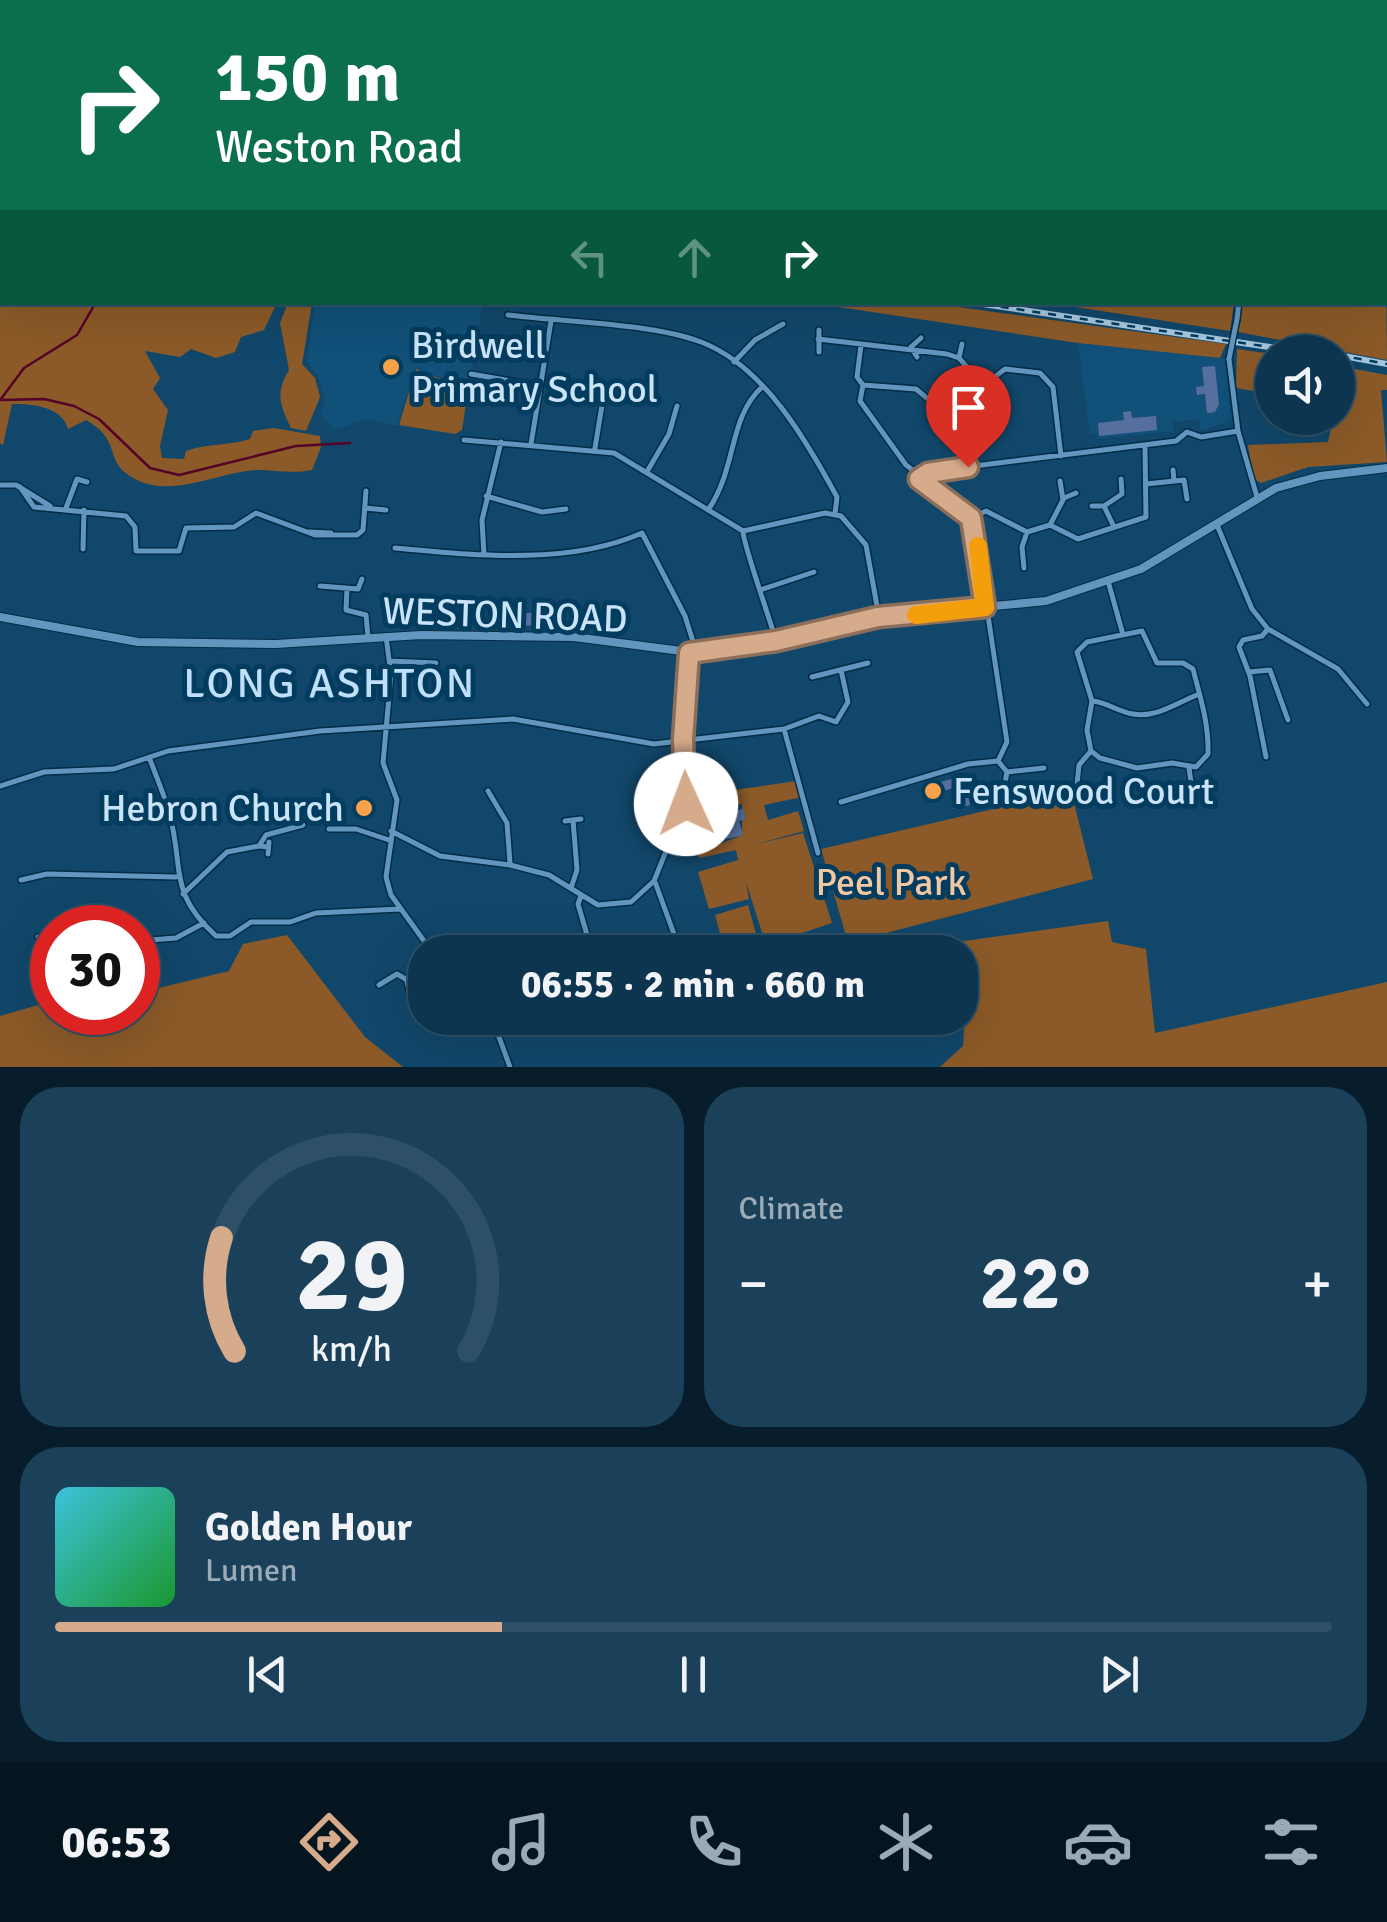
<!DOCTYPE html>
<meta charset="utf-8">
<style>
body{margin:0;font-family:Signika,sans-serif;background:#1b405a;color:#f1f3f6;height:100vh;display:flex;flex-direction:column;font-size:38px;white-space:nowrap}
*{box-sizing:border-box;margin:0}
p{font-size:32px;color:#9aabb7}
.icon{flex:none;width:55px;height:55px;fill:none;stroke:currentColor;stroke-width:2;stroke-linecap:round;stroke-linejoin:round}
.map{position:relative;height:1067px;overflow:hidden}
.drawer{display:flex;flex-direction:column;gap:20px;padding:20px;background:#071d2c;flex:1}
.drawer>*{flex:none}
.hud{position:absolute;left:0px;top:0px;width:1388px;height:305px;box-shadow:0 10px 40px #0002,0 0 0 2px #2d5067;background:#0b6e4f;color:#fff;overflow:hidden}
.fabs{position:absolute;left:1255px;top:335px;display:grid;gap:20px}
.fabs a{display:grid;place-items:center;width:100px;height:100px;border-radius:50%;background:#0d3550;box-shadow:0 10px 40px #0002,0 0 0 2px #2d5067;font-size:50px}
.speed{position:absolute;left:30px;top:905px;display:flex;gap:20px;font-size:50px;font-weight:700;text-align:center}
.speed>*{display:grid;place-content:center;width:130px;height:130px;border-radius:50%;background:#0d3550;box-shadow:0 10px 40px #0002,0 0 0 2px #2d5067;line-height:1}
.speed .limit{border:15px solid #d22;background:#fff;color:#111}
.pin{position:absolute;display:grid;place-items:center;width:85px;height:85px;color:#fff;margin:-102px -42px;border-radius:50% 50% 50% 0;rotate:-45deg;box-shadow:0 0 10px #0007}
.pin .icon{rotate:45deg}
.me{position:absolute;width:110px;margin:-55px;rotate:358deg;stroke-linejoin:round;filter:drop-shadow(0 0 8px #0008)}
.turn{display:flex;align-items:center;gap:35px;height:210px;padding:0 50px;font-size:45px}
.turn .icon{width:130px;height:130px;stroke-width:2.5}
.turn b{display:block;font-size:70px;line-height:85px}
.lanes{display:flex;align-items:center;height:95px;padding:0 50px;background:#0003;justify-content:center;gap:50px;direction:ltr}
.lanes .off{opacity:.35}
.big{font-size:75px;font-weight:700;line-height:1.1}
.drawer .widget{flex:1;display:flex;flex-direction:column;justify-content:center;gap:15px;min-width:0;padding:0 35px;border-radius:40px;background:#1b405a}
.drawer .dial{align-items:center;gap:0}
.dial svg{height:260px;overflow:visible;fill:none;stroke:#2d5067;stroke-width:7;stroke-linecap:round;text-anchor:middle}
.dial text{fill:#f1f3f6;stroke:none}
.song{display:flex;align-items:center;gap:30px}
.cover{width:120px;height:120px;border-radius:15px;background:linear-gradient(135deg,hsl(190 70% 55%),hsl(130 70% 35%))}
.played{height:10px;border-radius:5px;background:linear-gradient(90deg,#d6ab8b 35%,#2d5067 35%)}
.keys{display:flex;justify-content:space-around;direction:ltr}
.heat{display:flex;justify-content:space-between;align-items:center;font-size:55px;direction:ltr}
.drawer .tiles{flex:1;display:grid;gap:20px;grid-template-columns:1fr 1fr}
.widget:last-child{grid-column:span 2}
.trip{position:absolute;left:408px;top:935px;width:570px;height:100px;border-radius:40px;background:#0d3550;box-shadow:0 10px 40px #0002,0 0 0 2px #2d5067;font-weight:700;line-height:100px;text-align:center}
.tabs{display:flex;height:160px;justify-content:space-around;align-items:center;background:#051520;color:#9aabb7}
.tabs .icon{width:70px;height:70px}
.tabs .on{color:#d6ab8b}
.tabs b{font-size:45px;color:#f1f3f6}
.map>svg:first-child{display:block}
</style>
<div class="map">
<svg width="1387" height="1067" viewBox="0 0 1387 1067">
<rect width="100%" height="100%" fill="#11476a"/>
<path fill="#115079" d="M315 303H483L468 389 415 368 397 426 367 419 334 430 321 415 325 397 318 376 307 361Z
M1078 343 1225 359 1231 420 1201 431 1199 419 1173 422V431L1097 439V434L1090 435Z"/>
<path fill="#8c5a28" d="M1385 164 1387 360 1238 332 1241 303 1385 302Z
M0 192 2 302 283 303 276 305 264 330 241 337 235 352 216 358 191 349 180 357 145 351 160 378 153 389 168 410 160 446 162 458 184 459 186 451C208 443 228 446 250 439L253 431 274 428 320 436 321 447 312 470C292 474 277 470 258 470 215 472 167 503 127 474 105 458 121 440 86 420L68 429C62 406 32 404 12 404L3 445 0 443Z
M288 303H312L302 364 315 378 320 397 306 431 291 428C280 405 275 393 289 370L280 323Z
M812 303H929L1226 344 1220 358 1078 343Z
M1050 303H1234L1230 331Z
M1237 349 1272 354V406L1267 407 1265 393 1236 388Z
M1338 366 1387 375V390H1381L1387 462 1308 467 1261 483 1253 478 1248 445 1328 442 1331 428 1350 409 1338 401Z
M416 369 468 390 462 430 455 434 399 425Z
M796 781 802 797 764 805 768 820 798 811 804 831 753 845 803 833 832 923 766 945 746 882 749 899 709 909 698 872 738 860 736 850 699 858 698 853 742 835V804L724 808 720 792Z
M1071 791 1093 879 848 943 821 849Z
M748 905 758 941 725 951 715 915Z
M1108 921 1112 942 1146 949 1155 1033 1387 982V1067H940L963 1046 965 1015 960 989 968 984 957 942Z
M287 935 365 1037 403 1067H0V1016L52 1001V1012H138V993L229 971 243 944Z"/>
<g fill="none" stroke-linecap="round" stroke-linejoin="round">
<path stroke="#550327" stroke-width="2.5" d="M398 2 399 0
M1 399 24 368 77 335 96 302
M0 400 44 399 74 406 99 419 150 468 179 475 296 446 350 443"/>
</g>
<path fill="#566f9f" d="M1215 366 1219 404 1215 412 1207 413 1205 394 1197 395 1196 387 1204 386 1202 367Z
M1131 411 1132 418 1156 416 1157 430 1099 436 1098 423 1124 420 1123 412Z
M493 613H538V625L493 628Z
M966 775 970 805 953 809 951 803 959 801 956 787 925 797 922 787Z
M743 808 746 819 739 821 743 835 727 839 725 830 718 832 716 822Z"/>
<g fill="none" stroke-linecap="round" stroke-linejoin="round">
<defs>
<path id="street" d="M1262 0 1263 2
M508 315C564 322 651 323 701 342 764 366 806 440 837 497L835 514
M1237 319 1239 302
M818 339 947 354 959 358 983 385
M819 352V330
M917 357 911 347 921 338
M959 358 962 344
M1229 359 1238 431 1257 497
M734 362 755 340 783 324
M471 374 540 386
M863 385 916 389 946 414 1005 369 1040 373 1053 387 1061 456
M464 440 614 453 743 531 825 513 841 516 866 545 879 617
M531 444 551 321
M595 448 605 387
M648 470 669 434 677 406
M1173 470 1174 481
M919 479 942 470 1176 441 1187 432 1201 437 1238 431
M1146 484 1184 480 1187 499
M0 485H16L50 506
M20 487 34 507 126 516 135 527 136 551H179L186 528 234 527 256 513 315 535H357L363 530 366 491
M486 496 542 512 566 509
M1064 498 1076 493
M1092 506H1104
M66 508 77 479 87 482
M365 508 386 510
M708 510C737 469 728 418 762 387
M971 518 986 511 1027 532 1050 525 1078 539 1146 517 1145 447
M1050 525 1063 500 1060 481
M1217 525 1252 609 1268 629 1338 669 1367 704
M1114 527 1104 506 1122 494 1121 479
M743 531C742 541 771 622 776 641
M309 532 331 533
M395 548C473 555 568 566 642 533L685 616 696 651
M83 549 84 510
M484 555 482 520 501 442
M1024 568 1022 547 1027 532
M1108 581 1122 631
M320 586 358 589 362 579
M347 589 346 610 366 615 368 637
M763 589 814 572
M1142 631 1157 663H1183L1193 669C1200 697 1209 723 1208 754L1196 767 1172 763 1137 768 1100 758 1091 751 1087 730 1092 701 1077 652 1087 642Z
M386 636 391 675 383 763 397 800 386 877 391 895 432 952
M389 661 436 663
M1249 672 1270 670 1288 720
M812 677 868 663
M1093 701C1108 703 1119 712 1133 714 1157 718 1176 703 1197 695
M784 729 818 853
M149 757C156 776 165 796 170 816 184 869 168 892 216 936H230L251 922H290L316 913 400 909
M1266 757 1250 676 1239 647 1243 640 1262 636 1268 629
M998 761 1007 772 1044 768
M1189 768 1193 796
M1005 783 1007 772
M1077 785 1079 765 1091 751
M0 786 44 772 114 769 168 751 320 731 513 719 654 744 784 729 819 716 836 722 848 702 841 670
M488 791 507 823 510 863
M841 802 968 764 998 761 1007 742 975 529 960 506 906 465 860 401 863 385 857 377 861 345
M565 821 581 819
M329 829H356L389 840
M391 831 440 856 510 865 549 875 598 905 631 902 654 881 685 804 683 740 689 653
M268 847 259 846 266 835 303 825
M268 854 269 842
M21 880 47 874 176 877
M655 882 678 945
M571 888 577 870 573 820
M183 894 227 852 259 846
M581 896 578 904 592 952
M38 937 52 938
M138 941 176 938 204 923
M407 981 410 996
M379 985 397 974 414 984 422 980 424 970 417 958 424 944
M492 1018 510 1067"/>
<path id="secondary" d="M0 617 138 642 276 644 421 635 574 637 697 653 776 641 878 617 1046 601 1141 569 1276 488 1320 476 1387 468"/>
</defs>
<use href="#street" stroke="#032c46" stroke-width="8"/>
<use href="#secondary" stroke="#032c46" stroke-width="10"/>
<use href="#street" stroke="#6396be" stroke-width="5"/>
<use href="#secondary" stroke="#6396be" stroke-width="8"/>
<defs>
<path id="rail" d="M0 187H2
M969 302 1303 352
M1289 346 1324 352
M1338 355 1387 364"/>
</defs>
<use href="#rail" stroke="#a7c6de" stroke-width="6"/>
<use href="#rail" stroke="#023c5e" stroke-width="2.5" stroke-dasharray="8" stroke-linecap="butt"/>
<defs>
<path id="street-bridge" d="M1229 359 1237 319"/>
</defs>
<use href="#street-bridge" stroke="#032c46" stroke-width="8" stroke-linecap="butt"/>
<use href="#street-bridge" stroke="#6396be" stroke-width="5"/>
</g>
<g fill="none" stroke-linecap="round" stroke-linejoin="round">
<defs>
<path id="route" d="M686 804 683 740 689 653 776 641 878 617 985 607 971 518 919 479 928 473 968 467"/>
</defs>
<use href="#route" stroke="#8b6f5a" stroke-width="25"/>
<use href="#route" stroke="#d6ab8b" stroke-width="18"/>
<path stroke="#f59e0b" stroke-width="18" d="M916 615 985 607 978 546"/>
</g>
<g fill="#f7a149" stroke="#023c5e" stroke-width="4">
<circle cx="391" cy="367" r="10"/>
<circle cx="933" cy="791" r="10"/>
<circle cx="364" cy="808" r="10"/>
</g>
<g text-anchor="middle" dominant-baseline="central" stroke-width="10" stroke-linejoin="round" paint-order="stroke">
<g font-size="38" fill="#c9e3f8" stroke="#023c5e" text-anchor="start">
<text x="411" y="345">Birdwell<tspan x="411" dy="44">Primary School</tspan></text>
<text x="953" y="791">Fenswood Court</text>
<text x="344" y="808" text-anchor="end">Hebron Church</text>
</g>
<g font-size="38" fill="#c9e3f8" stroke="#023c5e">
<text transform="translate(505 615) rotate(2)">WESTON ROAD</text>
</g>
<g font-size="38" fill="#f2c8a2" stroke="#023c5e">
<text x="891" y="882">Peel Park</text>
</g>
<g font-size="42" letter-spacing="2.5" fill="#c0e0f9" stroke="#023c5e">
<text x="330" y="683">LONG ASHTON</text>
</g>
</g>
</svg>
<div class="fabs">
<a><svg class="icon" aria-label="sound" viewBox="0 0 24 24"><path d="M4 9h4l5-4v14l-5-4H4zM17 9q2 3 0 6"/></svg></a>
</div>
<div class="speed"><div class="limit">30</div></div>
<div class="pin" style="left:968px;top:467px;background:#d93025"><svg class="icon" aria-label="arrive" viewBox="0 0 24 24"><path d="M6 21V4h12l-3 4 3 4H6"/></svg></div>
<svg class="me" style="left:686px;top:804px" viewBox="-20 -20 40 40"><circle r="19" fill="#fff"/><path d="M0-13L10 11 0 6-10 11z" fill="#d6ab8b"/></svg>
<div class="trip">06:55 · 2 min · 660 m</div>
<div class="hud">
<div class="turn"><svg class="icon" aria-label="right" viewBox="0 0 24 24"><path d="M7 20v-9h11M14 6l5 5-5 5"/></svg><div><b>150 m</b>Weston Road</div></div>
<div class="lanes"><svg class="icon off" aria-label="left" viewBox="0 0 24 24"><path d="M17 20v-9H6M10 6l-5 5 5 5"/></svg><svg class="icon off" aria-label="ahead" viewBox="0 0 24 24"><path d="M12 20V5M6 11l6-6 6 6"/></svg><svg class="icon" aria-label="right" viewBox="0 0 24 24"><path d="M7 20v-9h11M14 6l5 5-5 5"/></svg></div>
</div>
</div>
<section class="drawer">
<div class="tiles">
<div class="widget dial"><svg viewBox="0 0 100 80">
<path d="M14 69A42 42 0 1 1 86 69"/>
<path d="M14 69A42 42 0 0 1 10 34" stroke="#d6ab8b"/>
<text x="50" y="56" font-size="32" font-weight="700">29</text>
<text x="50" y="72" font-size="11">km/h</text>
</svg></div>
<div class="widget"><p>Climate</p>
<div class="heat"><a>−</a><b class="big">22°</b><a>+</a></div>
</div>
<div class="widget">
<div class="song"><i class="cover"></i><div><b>Golden Hour</b><p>Lumen</p></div></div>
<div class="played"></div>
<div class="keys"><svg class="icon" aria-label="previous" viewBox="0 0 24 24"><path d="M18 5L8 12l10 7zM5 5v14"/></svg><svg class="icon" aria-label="pause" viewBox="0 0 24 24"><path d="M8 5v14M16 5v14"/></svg><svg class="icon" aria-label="next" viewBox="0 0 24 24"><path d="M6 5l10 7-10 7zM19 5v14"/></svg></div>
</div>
</div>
</section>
<nav class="tabs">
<b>06:53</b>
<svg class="icon on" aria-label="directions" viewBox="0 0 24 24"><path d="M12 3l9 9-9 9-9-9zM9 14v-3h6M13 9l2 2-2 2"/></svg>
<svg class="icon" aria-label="music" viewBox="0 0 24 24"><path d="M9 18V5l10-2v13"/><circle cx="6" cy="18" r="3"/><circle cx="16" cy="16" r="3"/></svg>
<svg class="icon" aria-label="phone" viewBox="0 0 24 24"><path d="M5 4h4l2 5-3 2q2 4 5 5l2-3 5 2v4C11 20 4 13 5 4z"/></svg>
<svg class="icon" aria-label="climate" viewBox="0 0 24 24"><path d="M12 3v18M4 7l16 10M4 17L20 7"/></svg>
<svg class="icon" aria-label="car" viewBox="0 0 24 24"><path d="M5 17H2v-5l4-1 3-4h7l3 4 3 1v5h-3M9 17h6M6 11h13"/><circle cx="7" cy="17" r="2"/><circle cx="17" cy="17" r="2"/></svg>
<svg class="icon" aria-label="filters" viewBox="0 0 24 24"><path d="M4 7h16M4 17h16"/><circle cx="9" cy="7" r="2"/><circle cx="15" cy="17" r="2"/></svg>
</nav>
